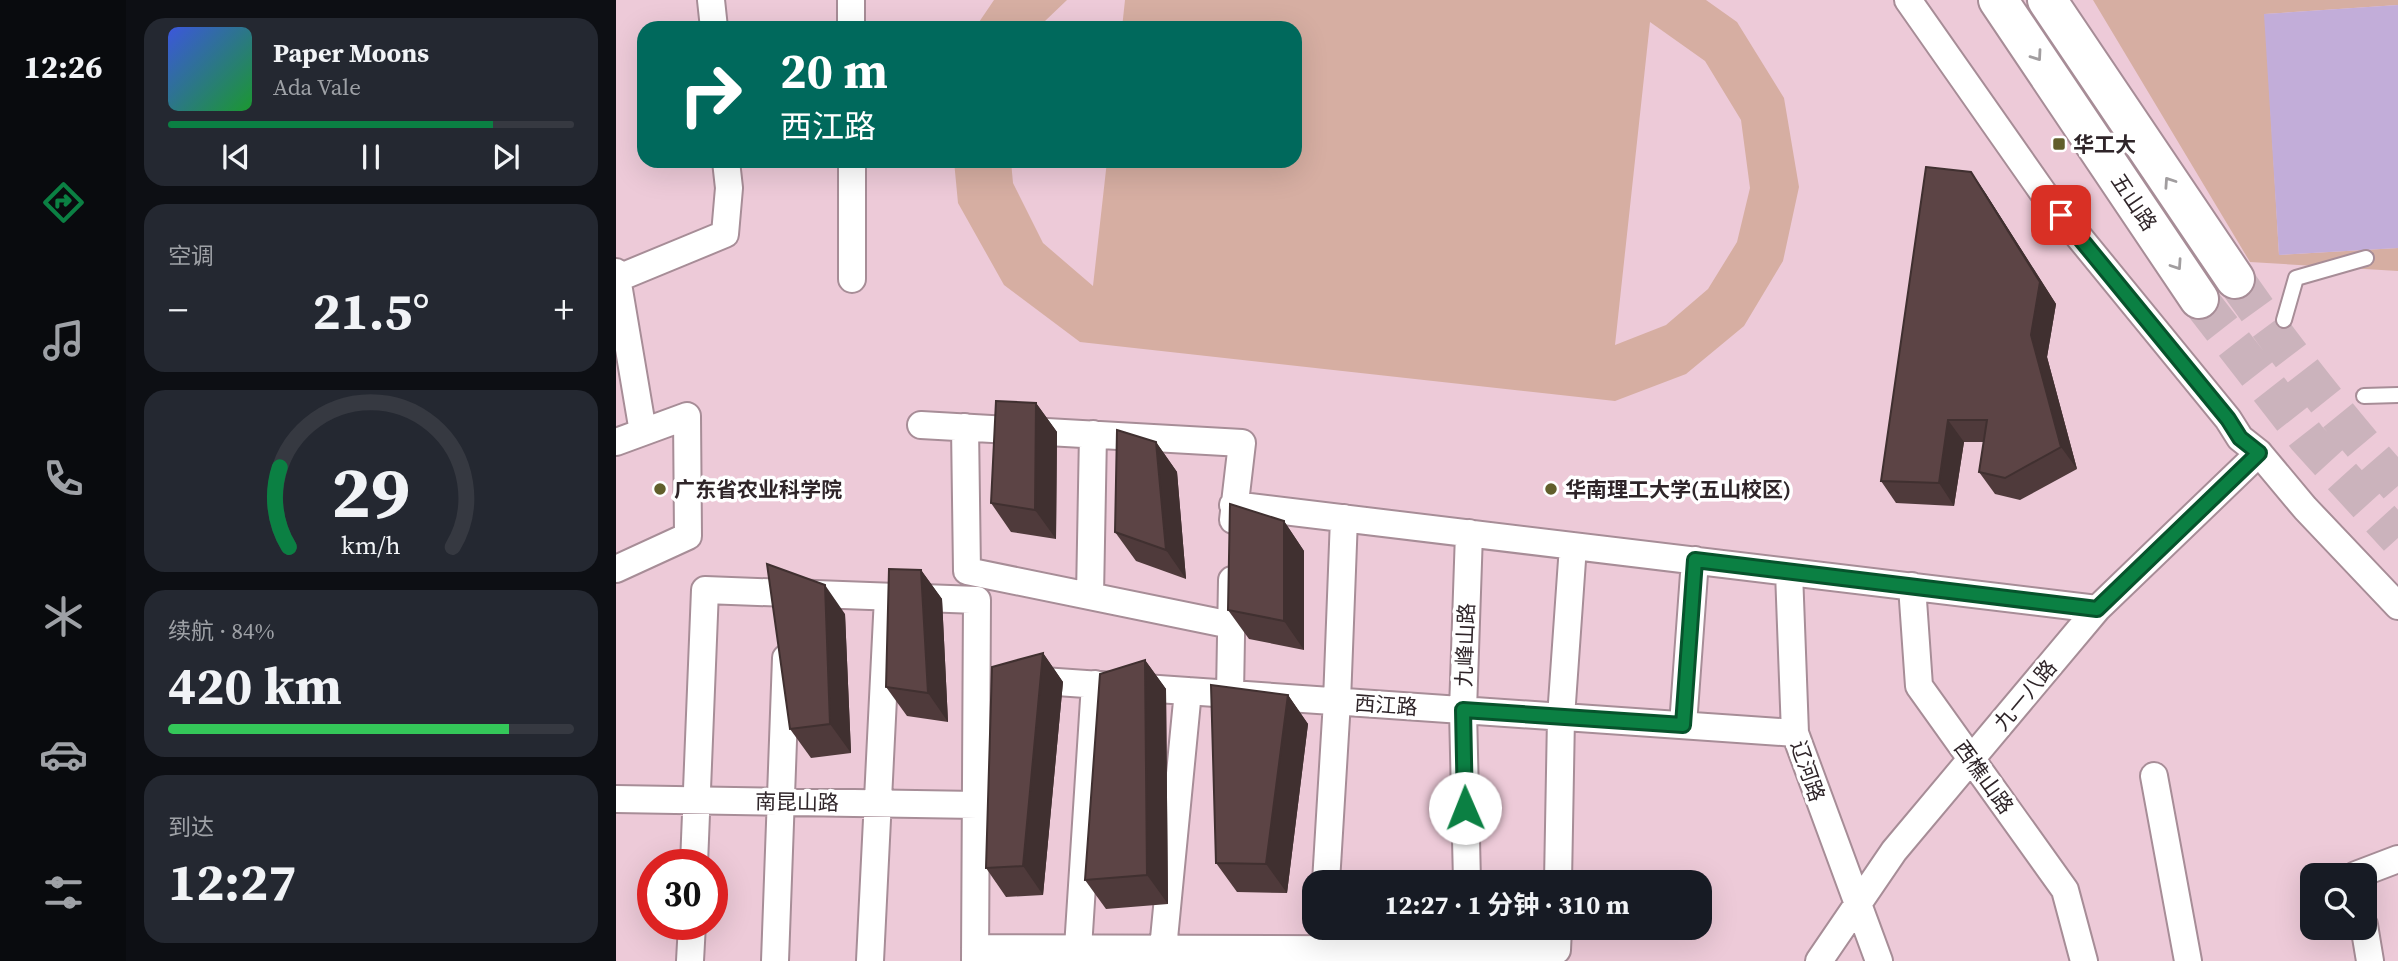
<!DOCTYPE html>
<html lang="zh">
<meta charset="utf-8">
<style>
body{margin:0;font-family:"Source Serif 4","Noto Sans SC",serif;background:#242831;color:#f1f3f6;height:100vh;display:flex;flex-direction:column;font-size:26px;white-space:nowrap}
*{box-sizing:border-box;margin:0}
p{font-size:23px;color:#9ea1a6}
.icon{flex:none;width:38px;height:38px;fill:none;stroke:currentColor;stroke-width:2;stroke-linecap:round;stroke-linejoin:round}
.map{position:relative;flex:1;overflow:hidden}
.details{display:flex;flex-direction:column;gap:18px;padding:18px;background:#0d0f14;width:490px}
.details>*{flex:none}
.top-card{position:absolute;left:21px;top:21px;width:665px;height:147px;border-radius:21px;box-shadow:0 7px 28px #0002;background:#00695c;color:#fff;overflow:hidden}
.buttons{position:absolute;left:1684px;top:863px;display:grid;gap:14px}
.buttons a{display:grid;place-items:center;width:77px;height:77px;border-radius:14px;background:#171b24;box-shadow:0 7px 28px #0002;font-size:35px}
.speed{position:absolute;left:21px;top:849px;display:flex;gap:14px;font-size:35px;font-weight:700;text-align:center}
.speed>*{display:grid;place-content:center;width:91px;height:91px;border-radius:50%;background:#171b24;box-shadow:0 7px 28px #0002;line-height:1}
.speed .limit{border:10px solid #d22;background:#fff;color:#111}
.pin{position:absolute;display:grid;place-items:center;width:60px;height:60px;color:#fff;margin:-30px;border-radius:14px;box-shadow:0 4px 10px #0006}
.me{position:absolute;width:77px;margin:-38px;rotate:359deg;stroke-linejoin:round;filter:drop-shadow(0 0 5px #0008)}
.turn{display:flex;align-items:center;gap:24px;height:147px;padding:0 28px;font-size:32px}
.turn .icon{width:91px;height:91px;stroke-width:2.5}
.turn b{display:block;font-size:49px;line-height:60px}
.big{font-size:52px;font-weight:700;line-height:1.1}
.details .tile{flex:1;display:flex;flex-direction:column;justify-content:center;gap:10px;min-width:0;padding:0 24px;border-radius:21px;background:#242831}
.details .dial{align-items:center;gap:0}
.dial svg{height:182px;overflow:visible;fill:none;stroke:#363941;stroke-width:7;stroke-linecap:round;text-anchor:middle}
.dial text{fill:#f1f3f6;stroke:none}
.song{display:flex;align-items:center;gap:21px}
.cover{width:84px;height:84px;border-radius:10px;background:linear-gradient(135deg,hsl(230 70% 55%),hsl(130 70% 35%))}
.played{height:7px;border-radius:4px;background:linear-gradient(90deg,#0b8043 80%,#363941 80%)}
.keys{display:flex;justify-content:space-around;direction:ltr}
.heat{display:flex;justify-content:space-between;align-items:center;font-size:38px;direction:ltr}
.charge{height:10px;border-radius:5px;background:linear-gradient(90deg,#34c759 84%,#363941 0)}
.trip{position:absolute;left:686px;top:870px;width:410px;height:70px;border-radius:21px;background:#171b24;box-shadow:0 7px 28px #0002;font-weight:700;line-height:70px;text-align:center}
main{display:flex;flex:1;min-height:0}
.tabs{display:flex;flex-direction:column;width:126px;justify-content:space-around;align-items:center;background:#090b0e;color:#9ea1a6}
.tabs .icon{width:49px;height:49px}
.tabs .on{color:#0b8043}
.tabs b{font-size:32px;color:#f1f3f6}
.map>svg:first-child{display:block}
</style>
<main>
<nav class="tabs">
<b>12:26</b>
<svg class="icon on" aria-label="directions" viewBox="0 0 24 24"><path d="M12 3l9 9-9 9-9-9zM9 14v-3h6M13 9l2 2-2 2"/></svg>
<svg class="icon" aria-label="music" viewBox="0 0 24 24"><path d="M9 18V5l10-2v13"/><circle cx="6" cy="18" r="3"/><circle cx="16" cy="16" r="3"/></svg>
<svg class="icon" aria-label="phone" viewBox="0 0 24 24"><path d="M5 4h4l2 5-3 2q2 4 5 5l2-3 5 2v4C11 20 4 13 5 4z"/></svg>
<svg class="icon" aria-label="climate" viewBox="0 0 24 24"><path d="M12 3v18M4 7l16 10M4 17L20 7"/></svg>
<svg class="icon" aria-label="car" viewBox="0 0 24 24"><path d="M5 17H2v-5l4-1 3-4h7l3 4 3 1v5h-3M9 17h6M6 11h13"/><circle cx="7" cy="17" r="2"/><circle cx="17" cy="17" r="2"/></svg>
<svg class="icon" aria-label="filters" viewBox="0 0 24 24"><path d="M4 7h16M4 17h16"/><circle cx="9" cy="7" r="2"/><circle cx="15" cy="17" r="2"/></svg>
</nav>
<section class="details">
<div class="tile">
<div class="song"><i class="cover"></i><div><b>Paper Moons</b><p>Ada Vale</p></div></div>
<div class="played"></div>
<div class="keys"><svg class="icon" aria-label="previous" viewBox="0 0 24 24"><path d="M18 5L8 12l10 7zM5 5v14"/></svg><svg class="icon" aria-label="pause" viewBox="0 0 24 24"><path d="M8 5v14M16 5v14"/></svg><svg class="icon" aria-label="next" viewBox="0 0 24 24"><path d="M6 5l10 7-10 7zM19 5v14"/></svg></div>
</div>
<div class="tile"><p>空调</p>
<div class="heat"><a>−</a><b class="big">21.5°</b><a>+</a></div>
</div>
<div class="tile dial"><svg viewBox="0 0 100 80">
<path d="M14 69A42 42 0 1 1 86 69"/>
<path d="M14 69A42 42 0 0 1 10 34" stroke="#0b8043"/>
<text x="50" y="56" font-size="32" font-weight="700">29</text>
<text x="50" y="72" font-size="11">km/h</text>
</svg></div>
<div class="tile"><p>续航 · 84%</p><b class="big">420 km</b><div class="charge"></div></div>
<div class="tile"><p>到达</p><b class="big">12:27</b></div>
</section>
<div class="map">
<svg width="1782" height="961" viewBox="0 0 1782 961">
<rect width="100%" height="100%" fill="#f2d7e1"/>
<path fill="#edcad8" fill-rule="evenodd" d="M0 0H1782V961H0ZM28 28H679V161H28ZM37 864H96V924H37ZM1696 875H1748V928H1696ZM698 882H1083V928H698Z"/>
<path fill="#d6aea2" fill-rule="evenodd" d="M378 0H451L429 21 425 28H359Z
M509 0H1090L1121 22 1168 98 1183 187 1167 261 1128 326 1070 374 999 401 464 342 388 285 342 203 338 161H395L397 183 427 243 477 286 491 161H679V28H506ZM1034 22 1089 61 1125 120 1134 188 1121 242 1092 289 1050 325 999 345Z
M1477 0H1782V5L1649 14 1663 255 1782 248V271L1634 262Z"/>
<path fill="#c2add9" d="M1782 5V248L1663 255 1648 14Z"/>
<g fill="none" stroke-linecap="round" stroke-linejoin="round">
<path stroke="#cbb3bc" stroke-width="38" stroke-dasharray="38 19" stroke-linecap="butt" d="M1619 279C1670 352 1723 419 1782 486
M1583 299 1691 438 1782 538"/>
<defs>
<path id="service" d="M1668 320 1680 278 1750 258
M1748 396 1782 395"/>
<path id="minor" d="M95 0 98 28
M235 0V28
M1292 0 1428 194 1612 419 1624 438 1643 453 1689 508 1782 606
M236 161V279
M0 272 27 432
M0 279 109 234 113 188 110 161
M305 425 626 443 617 520
M349 427 351 571 615 625
M0 442 71 416 72 536 0 569
M617 505 1481 609
M1173 572 1179 733 1263 961
M1296 586 1303 686 1449 890 1468 961
M474 596 477 434
M412 680 1179 733
M614 694 616 580
M1067 725 1079 560
M1538 776 1572 961
M0 799 361 805
M78 864 89 590 361 600 359 961
M1740 875 1782 859
M710 882 721 701 728 518
M851 882 847 710 853 533
M942 882 945 717 957 546
M1748 925 1754 961
M359 948 941 950 942 928
M462 948 479 684
M547 949 572 691
M74 961 76 924
M159 961 170 658
M254 961 272 597
M1203 961 1278 851 1481 609 1643 453"/>
<path id="secondary" d="M1382 0 1583 299
M1431 0 1619 279"/>
</defs>
<use href="#service" stroke="#a78d97" stroke-width="18"/>
<use href="#minor" stroke="#a78d97" stroke-width="30"/>
<use href="#secondary" stroke="#a78d97" stroke-width="42"/>
<use href="#service" stroke="#fff" stroke-width="14"/>
<use href="#minor" stroke="#fff" stroke-width="26"/>
<use href="#secondary" stroke="#fff" stroke-width="38"/>
</g>
<path fill="#4f3a3b" d="M1355 172 1370 194 1440 304 1431 357 1461 469 1404 500 1379 494 1363 472 1368 442H1348L1338 506 1280 503 1265 481Z
M420 403 441 432 440 539 395 532 375 503Z
M540 442 561 472 570 579 520 561 499 532Z
M668 521 688 551V650L633 639 612 610Z
M305 570 326 599 332 722 291 716 270 687Z
M229 614 235 753 195 758 174 729Z
M427 653 447 682 427 895 390 897 370 868Z
M529 660 550 689 552 904 490 909 469 880Z
M672 695 692 724 671 893 621 892 600 863Z"/>
<path fill="#403030" d="M1355 172 1370 194 1440 304 1431 357 1461 469 1445 447Z
M420 403 441 432 440 539 419 510Z
M1332 420 1348 442 1338 506 1323 483Z
M540 442 561 472 570 579 550 550Z
M668 521 688 551V650L668 621Z
M305 570 326 599 332 722 312 693Z
M209 585 229 614 235 753 214 724Z
M427 653 447 682 427 895 407 866Z
M529 660 550 689 552 904 531 875Z
M672 695 692 724 671 893 650 864Z"/>
<path fill="#5c4445" stroke="#403030" stroke-width="2" d="M1310 167 1355 172 1424 282 1415 335 1445 447 1389 478 1363 472 1371 420H1332L1323 483 1265 481Z
M380 401 420 403 419 510 375 503Z
M501 430 540 442 550 550 499 532Z
M614 504 668 521V621L612 610Z
M151 564 209 585 214 724 174 729Z
M273 569 305 570 312 693 270 687Z
M427 653 407 866 370 868 376 667Z
M529 660 531 875 469 880 484 674Z
M595 685 672 695 650 864 600 863Z"/>
<defs><path id="oneway-chevron" d="M-2-3.5L2.5 0L-2 3.5" fill="none" stroke-width="1.6" stroke-linecap="round" stroke-linejoin="round" transform="scale(1.75)"/></defs>
<g stroke="#a19d9f">
<use href="#oneway-chevron" transform="translate(1421 56) rotate(55)"/>
<use href="#oneway-chevron" transform="translate(1553 182) rotate(-124)"/>
<use href="#oneway-chevron" transform="translate(1561 265) rotate(56)"/>
</g>
<g fill="none" stroke-linecap="round" stroke-linejoin="round">
<defs>
<path id="route" d="M849 808 847 710 1067 725 1079 560 1481 609 1643 453 1624 438 1612 419 1445 215"/>
</defs>
<use href="#route" stroke="#07532c" stroke-width="18"/>
<use href="#route" stroke="#0b8043" stroke-width="12"/>
</g>
<g fill="#615e2b" stroke="#fff" stroke-width="2.5">
<rect x="1436" y="137" width="14" height="14" rx="3.5"/>
<circle cx="44" cy="489" r="7"/>
<circle cx="935" cy="489" r="7"/>
</g>
<g text-anchor="middle" dominant-baseline="central" stroke-width="7" stroke-linejoin="round" paint-order="stroke">
<g font-size="21" font-weight="bold" fill="#2f2529" stroke="#fff" text-anchor="start">
<text x="1457" y="144">华工大</text>
<text x="58" y="489">广东省农业科学院</text>
<text x="949" y="489">华南理工大学(五山校区)</text>
</g>
<g font-size="21" fill="#2f2529" stroke="#fff">
<text transform="translate(1518 202) rotate(56)">五山路</text>
<text transform="translate(849 645) rotate(-88)">九峰山路</text>
<text transform="translate(1409 695) rotate(-50)">九一八路</text>
<text transform="translate(770 705) rotate(4)">西江路</text>
<text transform="translate(1192 771) rotate(71)">辽河路</text>
<text transform="translate(1368 777) rotate(54)">西樵山路</text>
<text transform="translate(181 802) rotate(1)">南昆山路</text>
</g>
</g>
</svg>
<div class="buttons">
<a><svg class="icon" aria-label="search" viewBox="0 0 24 24"><circle cx="10" cy="10" r="6"/><path d="M15 15l6 6"/></svg></a>
</div>
<div class="speed"><div class="limit">30</div></div>
<div class="pin" style="left:1445px;top:215px;background:#d93025"><svg class="icon" aria-label="arrive" viewBox="0 0 24 24"><path d="M6 21V4h12l-3 4 3 4H6"/></svg></div>
<svg class="me" style="left:849px;top:808px" viewBox="-20 -20 40 40"><circle r="19" fill="#fff"/><path d="M0-13L10 11 0 6-10 11z" fill="#0b8043"/></svg>
<div class="trip">12:27 · 1 分钟 · 310 m</div>
<div class="top-card">
<div class="turn"><svg class="icon" aria-label="right" viewBox="0 0 24 24"><path d="M7 20v-9h11M14 6l5 5-5 5"/></svg><div><b>20 m</b>西江路</div></div>
</div>
</div>
</main>
